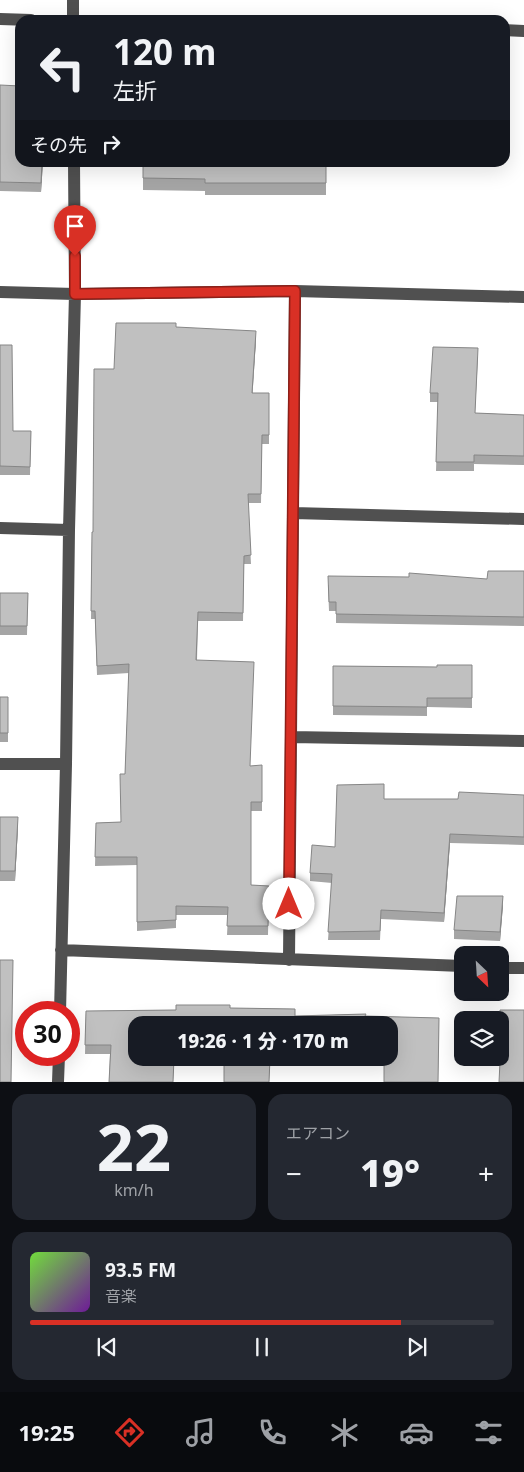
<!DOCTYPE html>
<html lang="ja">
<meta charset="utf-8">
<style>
body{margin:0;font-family:"Noto Sans","Noto Sans JP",sans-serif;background:#242831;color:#f1f3f6;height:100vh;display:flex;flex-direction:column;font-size:19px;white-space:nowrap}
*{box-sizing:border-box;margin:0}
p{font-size:16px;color:#9ea1a6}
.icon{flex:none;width:28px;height:28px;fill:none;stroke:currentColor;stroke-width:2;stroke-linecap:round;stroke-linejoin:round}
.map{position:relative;height:1082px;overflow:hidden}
.details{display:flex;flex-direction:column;gap:12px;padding:12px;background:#0d0f14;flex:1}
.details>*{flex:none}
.banner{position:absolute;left:15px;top:15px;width:495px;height:152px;border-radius:15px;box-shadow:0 5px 20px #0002;background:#171b24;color:#f1f3f6;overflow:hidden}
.needle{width:32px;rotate:155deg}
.buttons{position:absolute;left:454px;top:946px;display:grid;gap:10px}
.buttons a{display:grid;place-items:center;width:55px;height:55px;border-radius:10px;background:#171b24;box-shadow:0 5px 20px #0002;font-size:25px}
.speed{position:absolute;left:15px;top:1001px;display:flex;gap:10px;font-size:25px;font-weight:700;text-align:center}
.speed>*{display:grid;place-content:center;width:65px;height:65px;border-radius:50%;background:#171b24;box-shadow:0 5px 20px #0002;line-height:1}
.speed .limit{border:8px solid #d22;background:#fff;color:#111}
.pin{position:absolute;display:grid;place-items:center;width:42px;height:42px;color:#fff;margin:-51px -21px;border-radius:50% 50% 50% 0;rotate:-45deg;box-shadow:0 0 5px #0007}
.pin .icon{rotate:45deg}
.me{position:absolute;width:55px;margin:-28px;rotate:0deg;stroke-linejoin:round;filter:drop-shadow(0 0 4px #0008)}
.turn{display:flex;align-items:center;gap:18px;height:105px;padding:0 15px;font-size:22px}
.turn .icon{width:65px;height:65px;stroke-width:2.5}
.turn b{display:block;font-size:35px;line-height:42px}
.then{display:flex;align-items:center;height:48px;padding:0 15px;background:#0003;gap:10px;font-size:19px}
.big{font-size:38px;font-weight:800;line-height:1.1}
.details .card{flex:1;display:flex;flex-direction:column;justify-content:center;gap:8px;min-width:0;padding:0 18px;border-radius:15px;background:#242831}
.details .dial{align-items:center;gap:0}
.dial b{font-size:65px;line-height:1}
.song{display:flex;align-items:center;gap:15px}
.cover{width:60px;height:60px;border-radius:8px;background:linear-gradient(135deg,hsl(100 70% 55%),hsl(280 70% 35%))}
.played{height:5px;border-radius:2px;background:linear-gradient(90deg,#d93025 80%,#363941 80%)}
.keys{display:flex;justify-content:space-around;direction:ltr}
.heat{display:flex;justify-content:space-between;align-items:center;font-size:28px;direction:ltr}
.details .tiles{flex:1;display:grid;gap:12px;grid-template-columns:1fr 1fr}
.card:last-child{grid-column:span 2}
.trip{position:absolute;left:128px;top:1016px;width:270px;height:50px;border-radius:15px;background:#171b24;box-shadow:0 5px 20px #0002;font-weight:800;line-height:50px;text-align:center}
.dock{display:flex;height:80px;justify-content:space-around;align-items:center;background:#090b0e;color:#9ea1a6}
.dock .icon{width:35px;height:35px}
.dock .active{color:#d93025}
.dock b{font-size:22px;color:#f1f3f6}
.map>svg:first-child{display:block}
</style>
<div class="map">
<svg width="524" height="1082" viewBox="0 0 524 1082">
<rect width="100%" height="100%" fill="#fff"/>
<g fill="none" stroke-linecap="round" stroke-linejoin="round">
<path stroke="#505050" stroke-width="12" d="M0 19 31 20
M73 20V0
M505 30 524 31
M0 292 75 294 295 291 524 297
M293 513 524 519
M0 528 69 530
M291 737 524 741
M0 764H66
M61 950 462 966
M289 960 295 291
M500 968H524
M60 1012 66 764 69 530 75 294 74 162
M58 1082 59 1055"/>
</g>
<path fill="#a5a5a5" d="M0 85 43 162 41 192 0 191Z
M143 162H326V195H205V191L143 190Z
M176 327 256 340 252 393H269V444H262L261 503H248L251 564H244L243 621H198L197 660 250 766 262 774V811H251V885L269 886 268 935H227L228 915H176V928L137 931V865L95 866 96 823 121 822 125 774 129 673 97 675 95 619H91L92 532H93L114 369Z
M0 345 13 431H31L30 475H0Z
M478 357 475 413 524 415V465L474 464V471H436L438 402H430V393Z
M524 571V626L336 623V611H329L328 585 487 579Z
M0 593H28L27 635H0Z
M472 665V708L427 707V716L333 715V666L437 667Z
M0 697H8V742H0Z
M524 795V854V845L450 843 444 922 381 919 380 940H328L332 883 310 881V873L384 799H458Z
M0 817 18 827 15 881H0Z
M503 905 500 941 454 939V930Z
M176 1005H230V1008L295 1009V1016L366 1014 365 1016 439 1018 438 1082H384V1059L294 1058V1060L270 1058 269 1082H224V1058H389V1025H136V1058H174L173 1082H109L110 1054H85L86 1011 176 1010Z"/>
<path fill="#868686" d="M42 162H43L41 192V183Z
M256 331V340L252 402V393Z
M18 817V827L15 881V871Z
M450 834V843L444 922V913Z
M503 896V905L500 941V932Z"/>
<path fill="#c0c0c0" stroke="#868686" d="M0 85 20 86V162H42L41 183 0 182Z
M143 162H326V183H205V179L143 178Z
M116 323H176V327L256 331 252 393H269V435H262L261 494H248L251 555 244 556 243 613 198 612 196 660 254 662 250 766 262 765V802H251V885L269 886 268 926H227L228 907 176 906V920L137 922V857H95L96 823 121 822 120 774H125L129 664 97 666 95 611H91L92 532H93L94 369H114Z
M0 345H12L13 431H31L30 467 0 466Z
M433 347 478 348 475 413 524 415V456L474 455V462H436L438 393H430Z
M488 571H524V617L336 614V602H329L328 576 409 577V573L487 579Z
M0 593H28L27 626H0Z
M437 665H472V698H427V707L333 706V666L437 667Z
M0 697H8V733H0Z
M384 784V799H458L459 792 524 795V837L450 834 444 913 381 910 380 931 328 932 332 874 310 873 312 845 335 847 337 785Z
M0 817H18L15 871H0Z
M457 896H503L500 932 454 930Z
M0 960H13L11 1082H0Z
M176 1005H230V1008L295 1009V1016L366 1014 365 1016 439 1018 438 1082H384V1058H389V1025H136V1058H174L173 1082H109L111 1045H85L86 1011 176 1010Z
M500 1010H524V1082H499L501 1042Z
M224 1058H270L269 1082H224Z"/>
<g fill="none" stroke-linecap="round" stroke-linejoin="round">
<defs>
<path id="route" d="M75 256V294L295 291 289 904"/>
</defs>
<use href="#route" stroke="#8d1f18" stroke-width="12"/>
<use href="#route" stroke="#d93025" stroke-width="9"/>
</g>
</svg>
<div class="buttons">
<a><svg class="needle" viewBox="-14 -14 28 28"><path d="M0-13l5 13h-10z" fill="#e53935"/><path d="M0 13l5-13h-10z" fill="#9ea1a6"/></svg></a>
<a><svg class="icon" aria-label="layers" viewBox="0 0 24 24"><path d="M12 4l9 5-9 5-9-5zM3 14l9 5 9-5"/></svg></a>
</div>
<div class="speed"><div class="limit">30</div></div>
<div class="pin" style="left:75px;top:256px;background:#d93025"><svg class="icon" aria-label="arrive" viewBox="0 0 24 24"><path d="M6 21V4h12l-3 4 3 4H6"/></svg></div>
<svg class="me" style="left:289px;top:904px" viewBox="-20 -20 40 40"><circle r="19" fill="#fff"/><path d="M0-13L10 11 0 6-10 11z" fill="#d93025"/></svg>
<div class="trip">19:26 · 1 分 · 170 m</div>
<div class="banner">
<div class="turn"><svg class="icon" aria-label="left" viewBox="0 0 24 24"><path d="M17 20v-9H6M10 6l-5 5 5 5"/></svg><div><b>120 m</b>左折</div></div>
<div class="then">その先<svg class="icon" aria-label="right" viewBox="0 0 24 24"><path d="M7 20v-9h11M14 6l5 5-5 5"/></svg></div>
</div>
</div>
<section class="details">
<div class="tiles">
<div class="card dial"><b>22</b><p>km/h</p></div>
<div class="card"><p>エアコン</p>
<div class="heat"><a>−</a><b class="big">19°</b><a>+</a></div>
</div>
<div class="card">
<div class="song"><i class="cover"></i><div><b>93.5 FM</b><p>音楽</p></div></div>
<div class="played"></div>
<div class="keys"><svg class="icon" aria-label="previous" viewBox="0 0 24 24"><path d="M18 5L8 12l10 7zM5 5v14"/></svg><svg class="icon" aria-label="pause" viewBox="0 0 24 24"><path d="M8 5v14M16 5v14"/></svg><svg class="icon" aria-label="next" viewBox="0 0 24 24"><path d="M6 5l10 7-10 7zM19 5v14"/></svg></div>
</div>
</div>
</section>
<nav class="dock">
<b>19:25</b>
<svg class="icon active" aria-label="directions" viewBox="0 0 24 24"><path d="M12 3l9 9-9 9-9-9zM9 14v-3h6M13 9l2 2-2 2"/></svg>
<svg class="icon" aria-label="music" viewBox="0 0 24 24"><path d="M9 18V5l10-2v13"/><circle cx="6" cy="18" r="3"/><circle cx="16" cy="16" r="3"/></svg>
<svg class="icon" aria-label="phone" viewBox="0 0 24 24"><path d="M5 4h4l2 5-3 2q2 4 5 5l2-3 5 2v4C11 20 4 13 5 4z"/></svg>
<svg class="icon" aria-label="climate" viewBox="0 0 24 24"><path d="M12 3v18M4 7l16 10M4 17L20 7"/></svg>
<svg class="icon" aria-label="car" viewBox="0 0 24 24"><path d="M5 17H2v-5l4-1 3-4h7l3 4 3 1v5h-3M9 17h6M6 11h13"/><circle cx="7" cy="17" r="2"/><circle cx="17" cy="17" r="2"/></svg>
<svg class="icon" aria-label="filters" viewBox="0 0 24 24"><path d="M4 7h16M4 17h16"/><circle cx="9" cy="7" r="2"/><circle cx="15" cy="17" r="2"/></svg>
</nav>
